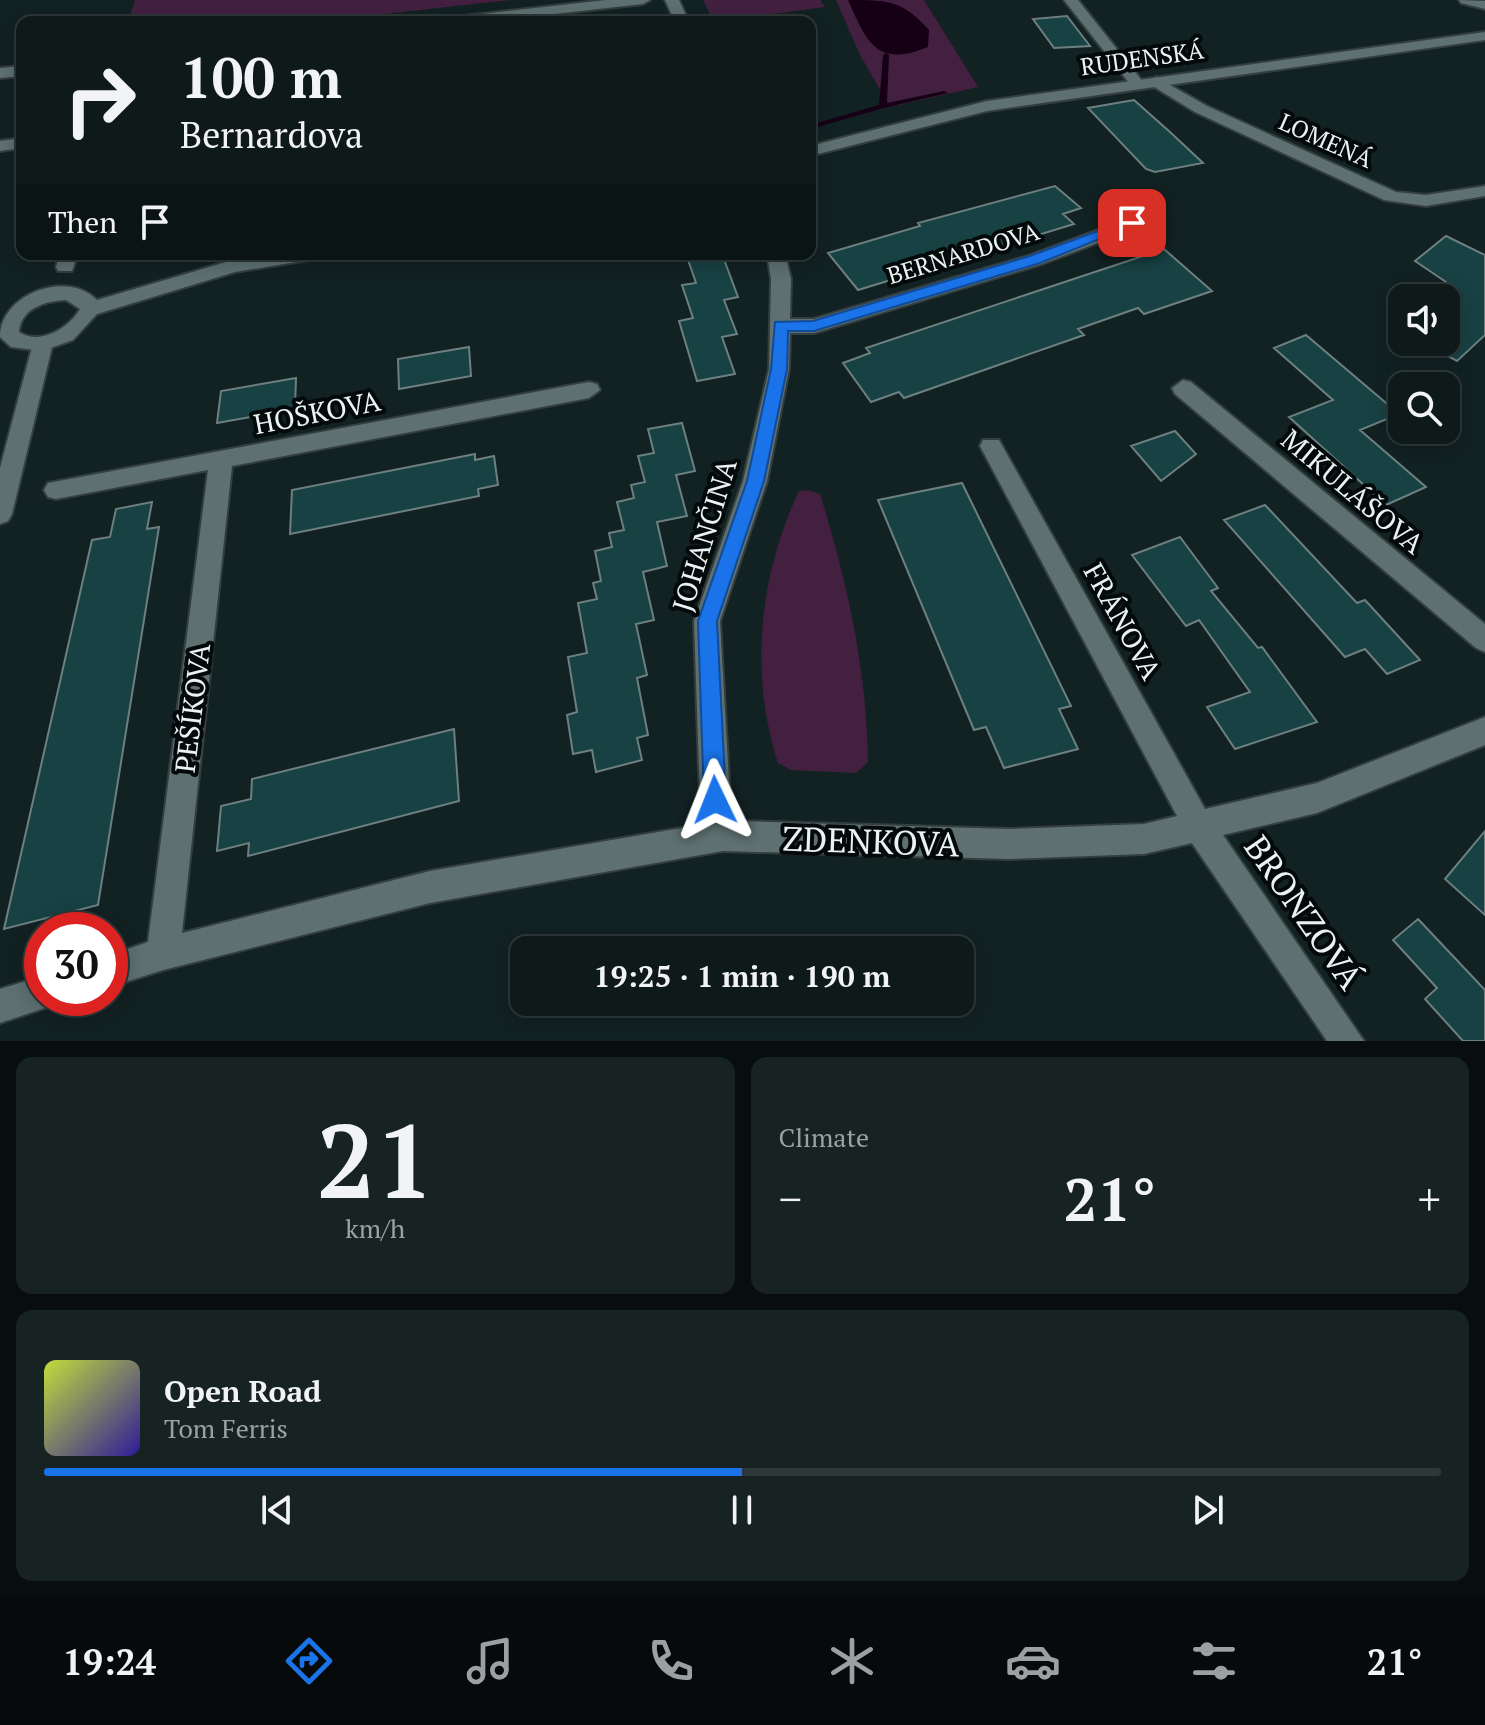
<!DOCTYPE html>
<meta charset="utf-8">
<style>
body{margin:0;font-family:"PT Serif",serif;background:#172223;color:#f1f3f6;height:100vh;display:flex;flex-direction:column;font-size:30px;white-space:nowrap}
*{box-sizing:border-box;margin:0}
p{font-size:26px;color:#9ba0a2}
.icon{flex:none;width:44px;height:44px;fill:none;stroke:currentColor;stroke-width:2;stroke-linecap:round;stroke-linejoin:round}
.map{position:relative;height:1041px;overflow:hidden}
.panel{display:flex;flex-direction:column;gap:16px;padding:16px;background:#080e0e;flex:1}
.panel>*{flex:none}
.guide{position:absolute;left:16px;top:16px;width:800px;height:244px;border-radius:16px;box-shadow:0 4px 20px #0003,0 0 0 2px #2e3839;background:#0e191a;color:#f1f3f6;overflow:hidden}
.controls{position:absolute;left:1388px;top:284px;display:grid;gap:16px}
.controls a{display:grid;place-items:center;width:72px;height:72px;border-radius:16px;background:#0e191a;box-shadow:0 4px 20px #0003,0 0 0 2px #2e3839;font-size:40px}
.speed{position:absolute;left:24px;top:912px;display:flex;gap:16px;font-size:40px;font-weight:700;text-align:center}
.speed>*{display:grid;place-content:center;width:104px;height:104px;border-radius:50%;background:#0e191a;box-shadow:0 4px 20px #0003,0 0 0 2px #2e3839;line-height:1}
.speed .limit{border:12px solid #d22;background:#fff;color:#111}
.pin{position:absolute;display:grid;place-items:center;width:68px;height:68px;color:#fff;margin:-34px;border-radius:16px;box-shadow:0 4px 12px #0006}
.me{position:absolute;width:88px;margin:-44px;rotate:358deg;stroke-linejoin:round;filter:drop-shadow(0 0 6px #0008)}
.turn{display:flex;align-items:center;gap:28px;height:168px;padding:0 32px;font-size:36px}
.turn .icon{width:104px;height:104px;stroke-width:2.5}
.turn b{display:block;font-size:56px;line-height:68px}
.then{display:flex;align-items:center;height:76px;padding:0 32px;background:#0003;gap:16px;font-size:30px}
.big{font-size:60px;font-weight:800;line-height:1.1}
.panel .widget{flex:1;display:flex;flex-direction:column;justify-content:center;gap:12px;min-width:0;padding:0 28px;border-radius:16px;background:#172223}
.panel .dial{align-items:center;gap:0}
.dial b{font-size:104px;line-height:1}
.song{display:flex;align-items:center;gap:24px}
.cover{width:96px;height:96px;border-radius:12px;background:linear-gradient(135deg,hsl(70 70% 55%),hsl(250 70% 35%))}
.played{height:8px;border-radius:4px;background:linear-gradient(90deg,#1a73e8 50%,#2e3839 50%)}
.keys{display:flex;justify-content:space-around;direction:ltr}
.heat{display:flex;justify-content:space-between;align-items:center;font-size:44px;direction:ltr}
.panel .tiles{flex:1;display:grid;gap:16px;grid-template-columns:1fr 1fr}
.widget:last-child{grid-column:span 2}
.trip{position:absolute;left:510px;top:936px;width:464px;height:80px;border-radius:16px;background:#0e191a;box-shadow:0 4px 20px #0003,0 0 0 2px #2e3839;font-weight:800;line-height:80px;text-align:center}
.tab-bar{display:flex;height:128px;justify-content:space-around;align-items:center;background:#060a0a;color:#9ba0a2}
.tab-bar .icon{width:56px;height:56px}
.tab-bar .selected{color:#1a73e8}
.tab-bar b{font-size:36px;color:#f1f3f6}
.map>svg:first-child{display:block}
</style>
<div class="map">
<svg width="1485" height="1041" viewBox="0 0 1485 1041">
<rect width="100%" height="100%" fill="#122122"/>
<path fill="#432040" d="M135 0H511L312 22H128Z
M703 0H820L825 7 714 22Z
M836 0H924L978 87 890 107 860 55Z
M808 490 820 494C847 581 867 670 868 762L856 773 791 770 778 763C749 673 759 576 799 491Z"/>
<path fill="#160016" d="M848 0C888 0 902 0 929 30L928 47C877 68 867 43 848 0Z"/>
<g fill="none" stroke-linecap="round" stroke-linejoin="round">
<path fill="#160016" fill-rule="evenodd" d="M886 53 889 55 887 103 944 91 948 93 884 108 810 129V125L879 105 883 55Z"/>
</g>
<path fill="#184143" stroke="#6d7f7f" stroke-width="2" d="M1067 16 1090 46 1054 48 1033 19Z
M1134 100 1170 132 1203 163 1155 172 1146 169 1088 108Z
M1055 186 1081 208 1063 214 1074 224 858 290 828 253 920 226 918 223Z
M1446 236 1485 255V335L1457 361 1428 345 1446 342V282L1415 261Z
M1164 249 1212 291 1144 314 1138 308 1078 329 1084 335 904 398 899 392 871 402 843 363 870 353 866 348Z
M686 254H722L738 297 724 300 737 334 722 337 735 374 697 381 679 321 693 318 682 285 696 283Z
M1306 335 1399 414 1360 430 1426 487 1386 505 1289 417 1333 400 1274 348Z
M469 347 471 376 399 389 398 359Z
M296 378 295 409 217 423 221 391Z
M682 423 695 471 676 475 687 516 657 522 667 566 643 572 654 620 636 624 647 675 637 678 648 735 637 738 642 760 596 772 592 750 573 754 567 715 577 712 568 657 587 653 578 603 597 599 593 583 601 581 595 551 612 547 609 533 624 530 617 502 634 498 631 485 645 482 638 456 654 453 648 429Z
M1175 431 1196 454 1161 481 1131 446Z
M475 454V460L494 456 498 485 478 489 479 496 290 534 292 490Z
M962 483 1071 706 1059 709 1078 749 1004 768 986 727 974 730 878 500Z
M152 502 147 529 159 527 98 905 4 929 92 540 110 537 116 509Z
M1265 505 1357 603 1365 600 1420 660 1387 674 1365 649 1345 657 1224 520Z
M1180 537 1218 588 1211 591 1258 648 1262 647 1317 722 1235 749 1207 707 1250 692 1199 620 1186 626 1132 555Z
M454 729 459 801 248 856 249 843 217 851 221 806 251 799 252 779Z
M1485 831V915L1445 879Z
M1418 919 1485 990V1041H1463L1425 999 1437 988 1393 940Z"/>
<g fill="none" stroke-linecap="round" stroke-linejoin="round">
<defs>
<path id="minor" d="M606 0H650L643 4 484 22H440L447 18Z
M665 0H679L689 22H675Z
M1064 0H1078L1143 82V88H1133Z
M1459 0 1485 1V9L1461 3Z
M22 66V76L0 78V68Z
M1156 77 1207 106 1396 192 1426 195 1485 186V196L1426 206 1384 200 1195 112 1151 85 1148 82Z
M22 138V148L0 151V141Z
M1157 208 1163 210V218L1042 264 814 333H790L789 369 767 481 720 621 730 800 735 821 1010 829 1144 824 1177 816 980 446 983 440H999L1205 809 1317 783 1485 717V745L1317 813 1223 835 1364 1041H1327L1192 843 1144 854 1010 859 723 851 430 903 163 970 110 987V955L148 942 208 470 56 499 48 497 44 490 48 483 589 382 597 384 600 390 589 398 232 466 182 933 430 871 705 824 700 800 694 621 743 481 769 369 771 279 767 254H785L791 279 790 319H814L1028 256Z
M60 254H78L72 271H58L56 267Z
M43 336 53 343 12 514 8 521 0 524V468L33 343Z
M1183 380 1191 382 1485 624V652L1476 648 1175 394 1172 388Z
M42 976V998H57L54 1005 0 1023V989Z"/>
<path id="tertiary" d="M1485 32V40L987 111 810 156V146L987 101Z
M270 254H317L308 260 235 272 97 314 73 340 42 351 11 347 0 337C0 294 67 269 97 300L233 260ZM66 300 80 309C69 328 40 346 19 332 21 308 45 301 66 300Z"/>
</defs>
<use href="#minor" stroke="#343e3e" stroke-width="4"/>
<use href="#tertiary" stroke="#343e3e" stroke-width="4"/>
<use href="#minor" fill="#5e7070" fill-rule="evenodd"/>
<use href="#tertiary" fill="#5e7070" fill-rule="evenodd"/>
</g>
<path fill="#1a73e8" stroke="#114b97" stroke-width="2" d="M1128 220 1139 223 1040 263 814 331H788L787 369 764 481 717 621 726 800 723 808 715 812 707 808 704 800 698 621 747 481 771 369 775 322 813 321 1030 256Z"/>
<g text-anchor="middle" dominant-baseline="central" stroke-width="8" stroke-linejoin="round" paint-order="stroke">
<g font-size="24" fill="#e9f3f4" stroke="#040a0a">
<text transform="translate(1142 58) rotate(-8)">RUDENSKÁ</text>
<text transform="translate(1326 140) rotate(24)">LOMENÁ</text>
<text transform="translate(963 253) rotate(-17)">BERNARDOVA</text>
</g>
<g font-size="28" fill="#e9f3f4" stroke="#040a0a">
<text transform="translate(317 412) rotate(-11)">HOŠKOVA</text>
<text transform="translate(1353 491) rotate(40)">MIKULÁŠOVA</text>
<text transform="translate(704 535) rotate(-73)">JOHANČINA</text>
<text transform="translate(1123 621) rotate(61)">FRÁNOVA</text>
<text transform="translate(192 708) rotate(-83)">PEŠÍKOVA</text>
</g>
<g font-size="34" fill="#e9f3f4" stroke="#040a0a">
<text transform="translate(871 841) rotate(2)">ZDENKOVA</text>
<text transform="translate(1304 912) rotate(55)">BRONZOVÁ</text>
</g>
</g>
</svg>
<div class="controls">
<a><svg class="icon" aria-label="sound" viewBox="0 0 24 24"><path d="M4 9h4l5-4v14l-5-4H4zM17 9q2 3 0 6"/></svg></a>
<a><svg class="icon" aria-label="search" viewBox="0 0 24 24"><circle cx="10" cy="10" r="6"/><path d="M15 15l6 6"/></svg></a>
</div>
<div class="speed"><div class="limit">30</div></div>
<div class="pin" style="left:1132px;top:223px;background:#d93025"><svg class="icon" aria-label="arrive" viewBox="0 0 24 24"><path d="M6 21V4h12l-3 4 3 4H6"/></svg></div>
<svg class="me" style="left:715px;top:800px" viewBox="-20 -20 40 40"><path d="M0-17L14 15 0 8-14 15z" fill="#1a73e8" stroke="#fff" stroke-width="4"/></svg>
<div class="trip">19:25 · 1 min · 190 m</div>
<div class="guide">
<div class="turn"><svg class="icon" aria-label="right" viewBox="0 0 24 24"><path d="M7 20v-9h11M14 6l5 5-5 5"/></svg><div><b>100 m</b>Bernardova</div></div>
<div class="then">Then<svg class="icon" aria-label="arrive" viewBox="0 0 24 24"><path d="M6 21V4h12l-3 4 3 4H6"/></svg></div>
</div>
</div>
<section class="panel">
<div class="tiles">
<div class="widget dial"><b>21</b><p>km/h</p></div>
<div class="widget"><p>Climate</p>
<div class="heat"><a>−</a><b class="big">21°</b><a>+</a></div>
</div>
<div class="widget">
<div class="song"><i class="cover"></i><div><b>Open Road</b><p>Tom Ferris</p></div></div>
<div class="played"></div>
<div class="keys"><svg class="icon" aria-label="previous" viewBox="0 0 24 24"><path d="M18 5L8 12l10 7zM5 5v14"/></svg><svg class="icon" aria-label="pause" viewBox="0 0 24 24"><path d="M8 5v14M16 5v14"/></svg><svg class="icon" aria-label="next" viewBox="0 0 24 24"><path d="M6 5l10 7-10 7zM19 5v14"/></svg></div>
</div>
</div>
</section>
<nav class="tab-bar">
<b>19:24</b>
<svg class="icon selected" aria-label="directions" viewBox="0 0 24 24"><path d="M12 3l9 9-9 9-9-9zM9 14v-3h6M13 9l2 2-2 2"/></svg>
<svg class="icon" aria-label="music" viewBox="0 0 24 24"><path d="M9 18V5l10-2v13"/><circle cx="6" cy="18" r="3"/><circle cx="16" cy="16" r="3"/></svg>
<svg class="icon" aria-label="phone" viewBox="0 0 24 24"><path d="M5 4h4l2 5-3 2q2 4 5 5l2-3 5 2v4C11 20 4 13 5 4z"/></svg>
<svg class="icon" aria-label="climate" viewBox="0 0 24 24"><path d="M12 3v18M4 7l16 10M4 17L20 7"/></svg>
<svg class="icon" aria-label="car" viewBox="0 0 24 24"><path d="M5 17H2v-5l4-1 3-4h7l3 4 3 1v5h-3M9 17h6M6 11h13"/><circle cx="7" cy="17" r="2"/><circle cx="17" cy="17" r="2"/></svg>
<svg class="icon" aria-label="filters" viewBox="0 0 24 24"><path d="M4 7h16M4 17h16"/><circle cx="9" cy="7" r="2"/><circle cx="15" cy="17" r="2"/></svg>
<b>21°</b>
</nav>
